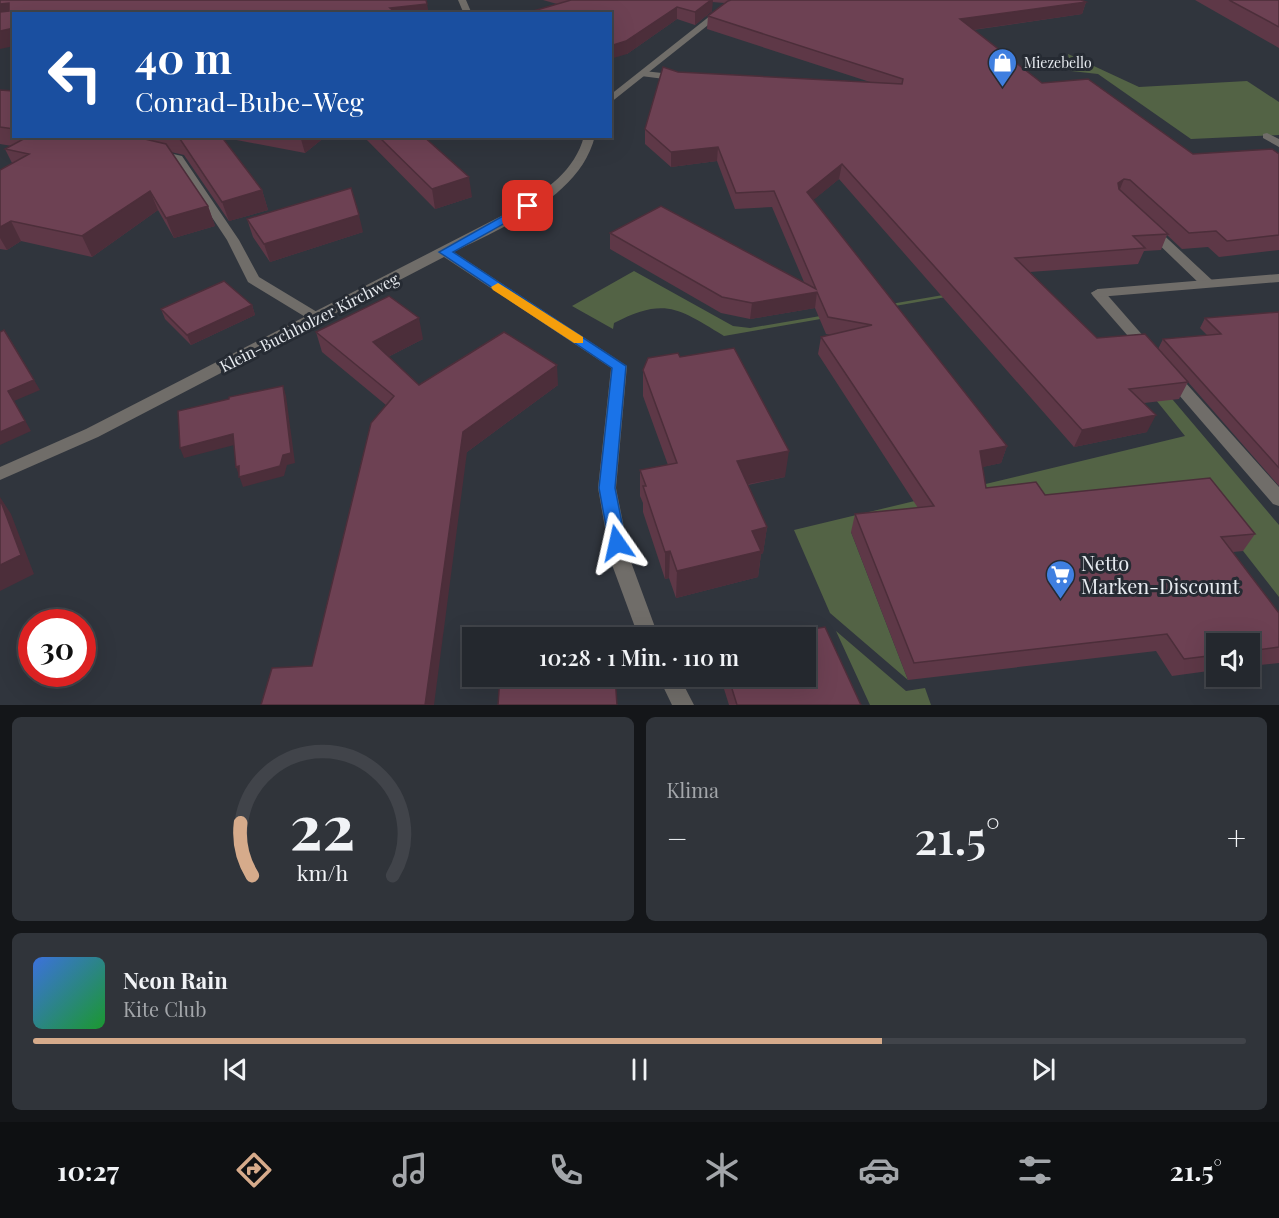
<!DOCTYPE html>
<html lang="de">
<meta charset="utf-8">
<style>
body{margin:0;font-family:"Playfair Display",serif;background:#30343a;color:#f1f3f6;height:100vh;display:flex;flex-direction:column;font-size:22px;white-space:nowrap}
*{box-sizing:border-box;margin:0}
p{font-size:20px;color:#a3a6aa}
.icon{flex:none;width:33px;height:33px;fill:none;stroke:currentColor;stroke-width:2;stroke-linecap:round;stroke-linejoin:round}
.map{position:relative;height:705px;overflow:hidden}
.drawer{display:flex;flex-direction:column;gap:12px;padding:12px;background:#141619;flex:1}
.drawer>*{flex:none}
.top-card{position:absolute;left:12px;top:12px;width:600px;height:126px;border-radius:0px;box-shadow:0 6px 24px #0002,0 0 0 2px #41444a;background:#1a4fa0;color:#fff;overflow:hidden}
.controls{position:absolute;left:1206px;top:633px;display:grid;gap:12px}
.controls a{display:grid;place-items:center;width:54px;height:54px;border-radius:0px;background:#24282e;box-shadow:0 6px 24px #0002,0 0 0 2px #41444a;font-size:30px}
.speed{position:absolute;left:18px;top:609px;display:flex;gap:12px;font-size:30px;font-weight:700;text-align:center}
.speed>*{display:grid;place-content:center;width:78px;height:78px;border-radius:50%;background:#24282e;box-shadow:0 6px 24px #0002,0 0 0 2px #41444a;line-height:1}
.speed .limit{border:9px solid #d22;background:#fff;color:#111}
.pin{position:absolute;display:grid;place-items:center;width:51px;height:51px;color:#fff;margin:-26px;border-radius:12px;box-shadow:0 3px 9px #0006}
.me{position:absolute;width:66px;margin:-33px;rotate:349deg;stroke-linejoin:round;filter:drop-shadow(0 0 4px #0008)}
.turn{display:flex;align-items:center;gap:21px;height:126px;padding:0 24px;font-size:27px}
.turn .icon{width:78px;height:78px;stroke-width:2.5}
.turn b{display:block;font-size:42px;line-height:51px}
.big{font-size:45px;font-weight:600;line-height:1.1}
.drawer .card{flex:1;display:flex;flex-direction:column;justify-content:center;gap:9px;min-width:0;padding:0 21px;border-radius:9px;background:#30343a}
.drawer .dial{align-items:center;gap:0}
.dial svg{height:156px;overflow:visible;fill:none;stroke:#41444a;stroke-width:7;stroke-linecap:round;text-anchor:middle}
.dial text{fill:#f1f3f6;stroke:none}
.song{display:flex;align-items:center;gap:18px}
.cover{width:72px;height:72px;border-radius:9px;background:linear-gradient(135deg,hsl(220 70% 55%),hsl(130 70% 35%))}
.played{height:6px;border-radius:3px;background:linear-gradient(90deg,#d6ab8b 70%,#41444a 70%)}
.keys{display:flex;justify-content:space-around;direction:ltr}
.heat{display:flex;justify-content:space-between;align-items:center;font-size:33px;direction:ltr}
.drawer .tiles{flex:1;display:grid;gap:12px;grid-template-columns:1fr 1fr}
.card:last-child{grid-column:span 2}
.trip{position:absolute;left:462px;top:627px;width:354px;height:60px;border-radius:0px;background:#24282e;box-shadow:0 6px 24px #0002,0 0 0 2px #41444a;font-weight:600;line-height:60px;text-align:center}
.tabs{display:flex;height:96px;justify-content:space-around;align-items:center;background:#0e1012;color:#a3a6aa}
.tabs .icon{width:42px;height:42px}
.tabs .active{color:#d6ab8b}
.tabs b{font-size:27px;color:#f1f3f6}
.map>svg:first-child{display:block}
</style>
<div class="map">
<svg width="1279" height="705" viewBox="0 0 1279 705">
<rect width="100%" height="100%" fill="#30353d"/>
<path fill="#536345" d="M1068 54 1139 87 1247 81 1279 102V135L1191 139 1098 74 1071 71Z
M634 271 733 326 750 328 990 287 992 289 724 336C678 308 665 297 614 323L613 329 572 306Z
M1128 347 1279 525V597L1190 483 851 532 908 680 830 613 794 530 1185 436 1114 348Z
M836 631 906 691 925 688 931 705H870Z"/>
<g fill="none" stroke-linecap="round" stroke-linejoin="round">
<path fill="#706d69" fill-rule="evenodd" d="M644 71 680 75 685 78 680 81 641 76 639 74Z
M1267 133 1279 139V147L1263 138V134Z
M156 150 182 156 239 240 259 277 322 315 324 318 322 321H312L248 282 227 240 174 160 152 155V151Z
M1151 226 1155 227 1213 281 1215 284 1213 287H1203L1147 233 1145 230Z
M1098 289 1103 290 1152 346 1154 349 1152 352H1142L1093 296 1091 293Z
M1171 371 1176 372 1279 487V506L1273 504 1166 380 1163 376 1166 372Z"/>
<path fill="#706d69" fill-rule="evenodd" d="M458 0H466L472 14H464Z
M720 8 727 10 610 103V95Z
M584 136H595C580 197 505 226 454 252L627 366 616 488 631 562 659 638H639L611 562 598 488 611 368 444 257 98 437 0 480V467L86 429 517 208C546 190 575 171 584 136Z
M1279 274V282L1098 297 1091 293 1098 289Z
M658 676H679L694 705H672Z"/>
</g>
<path fill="#5e3847" d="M543 0H1081L1086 2 1082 14 973 30 1042 83 1193 154H1279V250L1219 257 1208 247 1182 249 1167 235 1161 250 1144 251 1138 264 1030 272 1097 338 1158 349 1163 339 1207 335 1200 328 1205 318 1279 312V486L1188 382 1179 399 1144 403 1147 432 1074 447 839 179 813 200 1007 446 1001 463 982 467 986 488 1045 495 1255 534 1243 551 1233 552 1279 613V663L1250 666V644H1216V670L1172 676 1156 651 908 680 851 532 855 514 918 508 818 354 821 337 831 335 826 334 815 308 750 319 721 313 610 249V233L804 282 772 207 735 209 717 161 671 167 645 144V129L678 72 870 82 707 29 708 16 725 3 712 2V11L695 25 677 19 627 54 557 4Z
M1195 0H1279V48Z
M0 90 14 91V136H326L305 153 221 137 262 190 268 210 229 221 184 155 171 152 208 206 215 226 174 238 158 210 92 257 21 241 7 250 0 249V170L12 163 5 149 12 146 0 144Z
M363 136H424L423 137 472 197 435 209Z
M247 219 363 232 270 262 253 237Z
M252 305 255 315 191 345 165 319 161 309Z
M316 332 423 339 388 357 419 385H558L467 452 312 666 386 405 322 352Z
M680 357 785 477 748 485 767 527 763 553 761 554 758 577 676 598 669 578 665 579 643 512V503L640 496V470L668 465 643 396V370Z
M720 676H806L861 705H729Z"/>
<path fill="#4c2e3a" d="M711 0H713L712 11 695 25V12Z
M1086 2 1082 14 957 32 960 19Z
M9 3 14 14 0 20V4Z
M427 4 429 14H391L390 8Z
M677 7V19L627 54 610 59V46Z
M14 28V46L0 49V31Z
M300 136H326L305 153Z
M718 147 717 161 671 167V152Z
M842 164 839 179 805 207 807 192Z
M469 177 472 197 435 209 432 189Z
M1124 179 1118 194V183Z
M262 190 268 210 229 221 222 202Z
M150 191 158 210 92 257 82 236Z
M208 206 215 226 174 238 166 218Z
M359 215 363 232 270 262 264 244Z
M11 221 21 241 7 250 0 238V227Z
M817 292 815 308 750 319 752 303Z
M252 305 255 315 191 345 187 335Z
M419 318 423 339 378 362 373 342Z
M557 365 558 385 467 452 434 705H425L463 432Z
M34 380 40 390 14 401 31 431 0 445V432L8 391Z
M283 386 286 396 295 463 287 465 284 476 243 487 236 467Z
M1156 415 1147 432 1074 447 1082 430Z
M233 434 238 444 184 458 180 448Z
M1007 446 1001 463 974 469 980 451Z
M789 451 785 477 734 487 737 461Z
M0 497 11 514 34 574 0 591Z
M767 527 763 553 761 554 758 577 676 598 677 571 752 531Z
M670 551 669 578 665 579V552Z"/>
<path fill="#6d4153" stroke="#4c2e3a" stroke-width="1.5" d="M0 0H426L427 4 390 8 398 14H14V28L0 31V12L9 11V3L0 4Z
M571 0H711L695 12 677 7 626 41 610 46V14H523Z
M731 0H1081L1086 2 960 19 1042 83 1088 79 1193 154 1272 149 1279 154V235L1227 241 1216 231 1189 233 1130 180 1124 179 1118 183 1119 189 1168 234 1133 236 1145 248 1015 258 1097 338 1145 334 1188 382 1129 389 1156 415 1082 430 842 164 807 192 1007 446 980 451 986 488 1036 482 1045 495 1210 478 1255 534 1221 537 1279 613V647L1250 651V644H1216V655L1184 659 1167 634 914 663 855 514 934 506 821 337 872 325 828 317 817 292 752 303 722 297 610 233 661 206 816 289 774 191 736 193 718 147 671 152 645 129 663 67 678 72 902 84 903 79 708 16 728 1Z
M1229 0H1279V27Z
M0 90 14 91V129L0 127Z
M29 136H132L166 144 208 206 166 218 150 191 82 236 11 221 0 227V170L29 154 5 149Z
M178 136H221L262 190 222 202Z
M378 136H423L469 177 432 189Z
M351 188 359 215 264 244 247 219Z
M224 281 252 305 187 335 161 309Z
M389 296 419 318 373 342 419 385 504 332 557 365 463 432 425 705H261L272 668 312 666 371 423 394 396 316 332Z
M1279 312V468L1163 339 1221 334 1205 318Z
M4 330 34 380 8 391 25 421 0 432V332Z
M734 348 789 451 737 461 767 527 752 531 761 551 677 571 670 551 665 552 643 486H646L640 470 677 463 643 370 648 358 678 353 680 357Z
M283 386 291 453 283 455 280 466 239 477V466L236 467 233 434 180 448 178 411 229 399V397Z
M0 499 21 555 0 565Z
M825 627 861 705H737L728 676H806V638H758Z
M500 676H615L617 705H498Z"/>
<path fill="#1a73e8" stroke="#114b97" stroke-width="1.5" d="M528 202 532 203V208L453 252 626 366 615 488 626 543 623 548H611L609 543 599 488 612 368 439 252Z"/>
<path fill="#f59e0b" d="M498 283 583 337V343H574L493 290 491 287Z"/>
<defs>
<symbol id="shop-pin" viewBox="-11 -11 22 30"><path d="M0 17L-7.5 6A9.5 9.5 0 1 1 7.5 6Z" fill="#3f7fe0" stroke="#262b33"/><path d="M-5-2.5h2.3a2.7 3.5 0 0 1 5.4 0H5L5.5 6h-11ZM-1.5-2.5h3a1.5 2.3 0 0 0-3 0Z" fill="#fff"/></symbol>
<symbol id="supermarket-pin" viewBox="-11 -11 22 30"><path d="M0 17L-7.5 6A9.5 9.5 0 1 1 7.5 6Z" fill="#3f7fe0" stroke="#262b33"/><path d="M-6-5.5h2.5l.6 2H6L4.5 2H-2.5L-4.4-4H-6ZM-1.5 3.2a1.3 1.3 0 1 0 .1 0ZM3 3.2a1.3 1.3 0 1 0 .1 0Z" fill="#fff"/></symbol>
</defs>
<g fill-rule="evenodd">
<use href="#shop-pin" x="986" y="46" width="33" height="45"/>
<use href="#supermarket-pin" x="1044" y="558" width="33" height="45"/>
</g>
<g text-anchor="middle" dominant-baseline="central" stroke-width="6" stroke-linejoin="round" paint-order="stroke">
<g font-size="14" fill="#e7ebf0" stroke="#262b33" text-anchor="start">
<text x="1024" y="62">Miezebello</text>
</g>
<g font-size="16" fill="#e7ebf0" stroke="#262b33">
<text transform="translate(309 322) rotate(-27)">Klein-Buchholzer Kirchweg</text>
</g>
<g font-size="20" fill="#e7ebf0" stroke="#262b33" text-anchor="start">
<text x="1081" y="562">Netto<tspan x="1081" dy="23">Marken-Discount</tspan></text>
</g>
</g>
</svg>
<div class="controls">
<a><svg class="icon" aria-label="sound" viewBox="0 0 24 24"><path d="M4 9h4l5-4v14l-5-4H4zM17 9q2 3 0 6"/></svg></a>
</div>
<div class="speed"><div class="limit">30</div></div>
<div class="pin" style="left:528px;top:206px;background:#d93025"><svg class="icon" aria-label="arrive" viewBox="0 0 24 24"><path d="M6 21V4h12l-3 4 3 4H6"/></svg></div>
<svg class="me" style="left:617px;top:543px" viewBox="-20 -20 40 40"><path d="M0-17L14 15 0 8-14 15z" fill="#1a73e8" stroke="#fff" stroke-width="4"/></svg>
<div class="trip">10:28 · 1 Min. · 110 m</div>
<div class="top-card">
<div class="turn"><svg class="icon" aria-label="left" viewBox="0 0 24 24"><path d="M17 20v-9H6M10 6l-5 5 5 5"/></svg><div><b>40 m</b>Conrad-Bube-Weg</div></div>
</div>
</div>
<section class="drawer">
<div class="tiles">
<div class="card dial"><svg viewBox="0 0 100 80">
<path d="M14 69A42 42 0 1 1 86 69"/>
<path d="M14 69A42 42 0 0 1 8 42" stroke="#d6ab8b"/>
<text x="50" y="56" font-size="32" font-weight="700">22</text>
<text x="50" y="72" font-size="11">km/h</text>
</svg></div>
<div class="card"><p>Klima</p>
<div class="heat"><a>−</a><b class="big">21.5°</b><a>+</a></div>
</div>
<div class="card">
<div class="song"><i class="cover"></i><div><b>Neon Rain</b><p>Kite Club</p></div></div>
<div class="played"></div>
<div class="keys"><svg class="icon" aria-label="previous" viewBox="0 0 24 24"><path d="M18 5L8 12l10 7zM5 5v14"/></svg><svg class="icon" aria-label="pause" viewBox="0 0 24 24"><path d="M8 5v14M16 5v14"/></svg><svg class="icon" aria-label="next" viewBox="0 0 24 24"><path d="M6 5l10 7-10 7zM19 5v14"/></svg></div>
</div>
</div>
</section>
<nav class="tabs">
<b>10:27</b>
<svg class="icon active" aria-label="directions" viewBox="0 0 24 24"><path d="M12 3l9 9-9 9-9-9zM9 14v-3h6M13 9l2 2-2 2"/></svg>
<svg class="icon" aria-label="music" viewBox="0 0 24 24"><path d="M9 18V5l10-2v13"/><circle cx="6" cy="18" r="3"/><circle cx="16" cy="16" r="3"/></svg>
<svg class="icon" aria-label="phone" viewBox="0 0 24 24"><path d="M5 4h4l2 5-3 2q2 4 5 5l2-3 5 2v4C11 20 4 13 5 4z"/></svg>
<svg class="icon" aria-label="climate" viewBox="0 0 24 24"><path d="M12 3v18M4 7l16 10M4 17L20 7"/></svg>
<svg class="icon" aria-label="car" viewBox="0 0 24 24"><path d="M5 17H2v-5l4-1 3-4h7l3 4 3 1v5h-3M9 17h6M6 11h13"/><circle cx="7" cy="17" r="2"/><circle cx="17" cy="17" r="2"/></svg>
<svg class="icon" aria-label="filters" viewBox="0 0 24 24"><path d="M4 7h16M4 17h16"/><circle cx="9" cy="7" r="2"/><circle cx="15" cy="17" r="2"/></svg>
<b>21.5°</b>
</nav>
